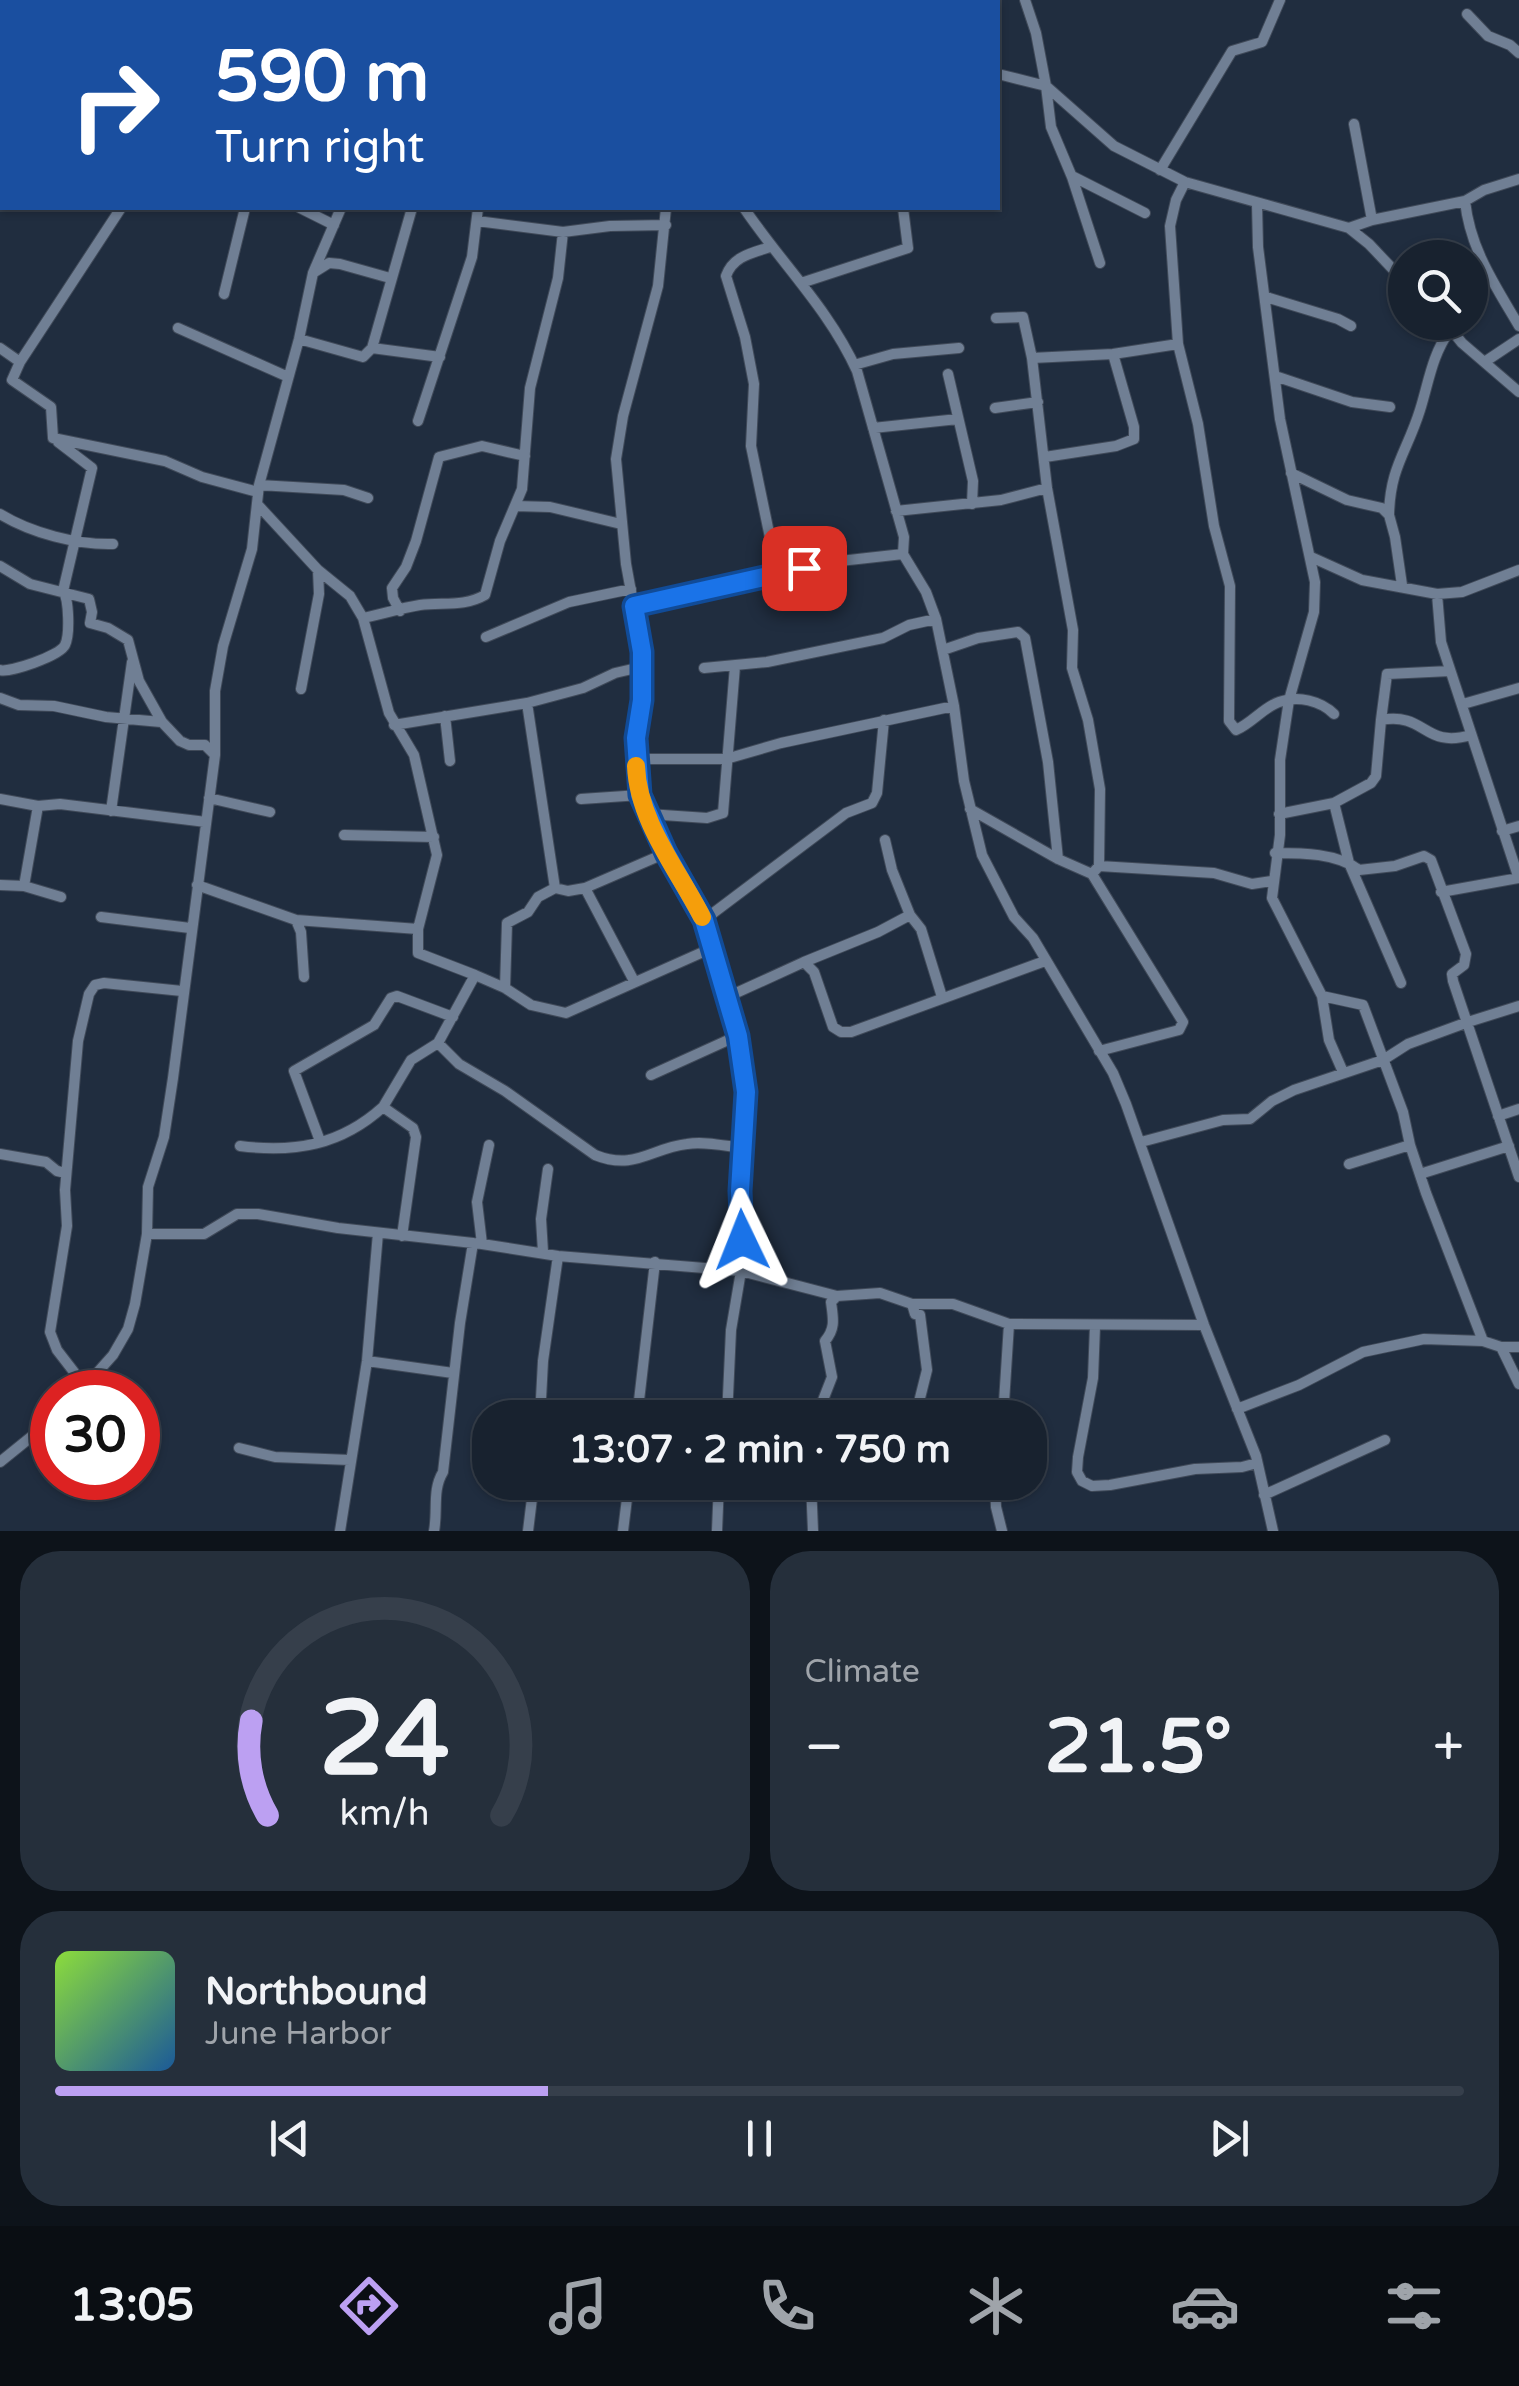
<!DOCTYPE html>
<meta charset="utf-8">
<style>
body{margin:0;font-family:"Varela Round",sans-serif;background:#252f3b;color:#f1f3f6;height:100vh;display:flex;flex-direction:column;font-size:38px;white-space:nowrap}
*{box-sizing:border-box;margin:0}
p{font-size:32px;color:#9fa4aa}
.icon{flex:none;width:55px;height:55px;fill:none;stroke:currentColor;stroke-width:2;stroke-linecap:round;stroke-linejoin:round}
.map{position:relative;height:1531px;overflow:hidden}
.side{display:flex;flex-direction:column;gap:20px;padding:20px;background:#0d131a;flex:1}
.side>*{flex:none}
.banner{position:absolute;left:0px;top:0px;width:1000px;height:210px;box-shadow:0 2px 8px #0004,0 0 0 2px #363f4b;background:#1a4fa0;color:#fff;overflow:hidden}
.buttons{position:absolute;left:1388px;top:240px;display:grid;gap:20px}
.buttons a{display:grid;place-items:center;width:100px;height:100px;border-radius:50%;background:#18222f;box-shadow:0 2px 8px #0004,0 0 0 2px #363f4b;font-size:50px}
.speed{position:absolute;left:30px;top:1370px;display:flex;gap:20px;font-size:50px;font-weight:700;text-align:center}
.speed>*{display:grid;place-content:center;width:130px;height:130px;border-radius:50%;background:#18222f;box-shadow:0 2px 8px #0004,0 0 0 2px #363f4b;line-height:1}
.speed .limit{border:15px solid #d22;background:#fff;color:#111}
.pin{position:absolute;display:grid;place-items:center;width:85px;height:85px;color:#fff;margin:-42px;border-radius:20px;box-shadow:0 5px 15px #0006}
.me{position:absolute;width:110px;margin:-55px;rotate:358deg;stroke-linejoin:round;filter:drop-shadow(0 0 8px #0008)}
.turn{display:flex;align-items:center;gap:35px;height:210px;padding:0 50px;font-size:45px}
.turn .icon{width:130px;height:130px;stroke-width:2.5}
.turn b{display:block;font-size:70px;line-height:85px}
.big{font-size:75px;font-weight:800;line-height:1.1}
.side .card{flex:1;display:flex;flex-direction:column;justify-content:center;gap:15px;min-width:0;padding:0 35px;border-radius:40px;background:#252f3b}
.side .dial{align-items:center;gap:0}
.dial svg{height:260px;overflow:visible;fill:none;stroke:#363f4b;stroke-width:7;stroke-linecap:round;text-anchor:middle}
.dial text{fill:#f1f3f6;stroke:none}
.song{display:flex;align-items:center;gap:30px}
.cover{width:120px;height:120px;border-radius:15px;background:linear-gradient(135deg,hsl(90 70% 55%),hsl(210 70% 35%))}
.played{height:10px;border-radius:5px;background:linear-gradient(90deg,#bca0f2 35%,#363f4b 35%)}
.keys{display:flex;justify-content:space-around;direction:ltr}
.heat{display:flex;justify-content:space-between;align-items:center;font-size:55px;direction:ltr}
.side .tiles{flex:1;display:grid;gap:20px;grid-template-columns:1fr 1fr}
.card:last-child{grid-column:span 2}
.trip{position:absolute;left:472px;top:1400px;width:575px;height:100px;border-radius:40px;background:#18222f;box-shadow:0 2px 8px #0004,0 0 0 2px #363f4b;font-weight:800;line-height:100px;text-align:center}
.dock{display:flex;height:160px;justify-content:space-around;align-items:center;background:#0a0e13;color:#9fa4aa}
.dock .icon{width:70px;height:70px}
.dock .current{color:#bca0f2}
.dock b{font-size:45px;color:#f1f3f6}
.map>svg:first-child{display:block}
</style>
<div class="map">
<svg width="1519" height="1531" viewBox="0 0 1519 1531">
<rect width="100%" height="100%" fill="#202d3f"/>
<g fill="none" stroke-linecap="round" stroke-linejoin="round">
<defs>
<path id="minor" d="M348 0 352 2
M613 0 614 2
M700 0 701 2
M825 0V2
M1025 0 1036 33 1046 86 1114 146 1185 182 1349 228 1369 244 1405 282
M11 2 12 0
M147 2V0
M367 2 368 0
M532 2 533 0
M777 2V0
M889 2 890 0
M1467 14 1488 36 1510 45 1519 53
M0 24 2 19
M998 74 1046 86 1051 127 1072 177 1100 263
M1354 124 1372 220
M1160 170 1232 51 1262 42 1280 0
M1072 176 1145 213
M1185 182 1176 200 1170 226 1178 344 1198 424 1214 526 1230 586 1229 721 1236 730C1252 723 1264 707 1279 702 1298 695 1321 701 1334 714
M1465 201C1470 249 1495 285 1519 326
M1257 204 1258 247 1280 419 1315 582 1314 612 1289 700 1280 760V835L1272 898 1322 996 1329 1040 1343 1072
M121 208 20 362 12 380 51 407 53 438 165 461 202 477 258 492
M300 208 334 225
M666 208 658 286 623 416 616 459 626 564 642 652 636 759 640 795 666 853 704 920 737 1036 745 1092 741 1191V1271L731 1330 727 1418
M744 208C781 263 829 309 857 371L904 537 903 554 926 592 936 619 954 706 964 781 982 855 1014 917 1033 938 1113 1073 1126 1104 1204 1325 1256 1456 1273 1531
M477 221 563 232 610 226 666 225
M1349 228 1372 220 1465 201 1484 190 1519 179
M770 247C752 253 733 256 726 276L745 337 754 384 751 446 778 576 831 562 903 554
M313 273 329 263 340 264 390 278
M801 283 908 248 903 208
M224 294 245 208
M1266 297 1338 319 1351 326
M996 318 1023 317 1032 358 1047 488 1073 630 1072 668 1088 720 1100 789 1099 866 1092 874
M1445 322 1462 343 1519 392
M178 328 286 376
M299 339 363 357 372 348 440 357
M0 348 20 362
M372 348 412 208
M1032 358 1113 354 1178 344
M1486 361 1519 339
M854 365 893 354 959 348
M948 374 973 481 972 504
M1275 376 1352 402 1390 407
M995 408 1038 402
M418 421 472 257 478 208
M873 428 958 419
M1045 457 1116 446 1134 439V427L1113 354
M1291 473 1347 500 1382 508 1389 515 1395 537 1402 585
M259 485 344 490 368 498
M257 504 318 570 350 596 363 618 389 713 414 755 437 855 418 929V953L475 975 438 1043 411 1060 383 1107
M515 506 550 507 621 524
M896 511 1001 500 1047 488
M0 514C31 533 77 545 113 544
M1389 515C1390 467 1407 452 1420 410 1429 381 1432 355 1450 330
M1311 557 1362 580 1437 594 1462 592 1519 570
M0 566 30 584 89 599 92 612 90 623 108 628 128 640 139 681 162 722 180 741 189 745H205L215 755
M1437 594 1441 642 1518 876
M634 605 778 576
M400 611 393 598 392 588 406 567 416 541 439 457 482 446 525 456
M363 618C382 614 401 608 420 605 443 602 464 607 485 595L500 541 522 489 530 388 558 278 563 232
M486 637 569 602 631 589
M943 650 978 638 1018 632 1025 638 1048 762 1058 859
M704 668 767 662 883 638 909 625 936 619
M0 670C9 673 60 656 65 645 70 635 69 599 63 591L92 468 58 442
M301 689 319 594 318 570
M0 698 19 705 54 706 106 717 161 722
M1463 704 1519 688
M445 716 450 761
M1381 720 1387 674 1450 671
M394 725 527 703
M636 759H726L781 743 954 706
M209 798 270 812
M0 799 38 806 60 804 206 822
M581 799 640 795
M970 809 1058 859 1092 874 1183 1022 1179 1030 1099 1051
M111 811 132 662
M648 814 707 818 723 813 735 666
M1279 814 1334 803
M1502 831 1519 826
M344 835 434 837
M885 840 892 870 910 915 921 929 942 997
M1275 853C1302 853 1337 853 1359 870L1395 866 1424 856 1431 860 1466 954 1464 965 1452 974 1453 981 1519 1177
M1099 866 1214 873 1252 884 1272 881
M0 885 24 886 38 806
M197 885 296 920 418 929
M24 886 61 897
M555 888 527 703 583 688 615 673 641 667
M585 888 666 853
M1441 892 1519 878
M101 917 190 928
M296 920 301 932 304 977
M704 920 846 813 872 803 877 793 884 720
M804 962 878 932 910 915
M475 975 505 988 531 1005 566 1013 712 948
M1401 983 1349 863 1334 803 1371 783 1376 776 1381 720C1427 712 1423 749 1471 735
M505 988 507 923 528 912 538 897 555 888 568 891 585 888 634 981
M1322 996 1363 1005 1403 1112 1410 1145 1426 1193 1483 1341
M725 998 804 962 814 972 833 1027 841 1032H851L1045 961
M438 1043 459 1064 505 1091 595 1155C635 1171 651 1148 687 1144 705 1141 725 1146 743 1148
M651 1075 737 1036
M1498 1116 1519 1109
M320 1141 294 1071 374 1025 391 998 397 996 453 1017
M1141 1142 1223 1120 1250 1119 1272 1101 1294 1090 1383 1060 1408 1044 1468 1022 1519 1006
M240 1146C295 1153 341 1145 383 1107L413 1128 416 1137 402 1236
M0 1154 46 1162 57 1171 66 1173
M1349 1164 1410 1145
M1420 1174 1509 1146
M147 1234H204L237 1214H258L338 1228 482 1244 558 1256 741 1271 837 1296 880 1293 912 1304H953L1009 1324 1204 1325
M482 1244 477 1202 489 1145
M543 1252 541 1219 548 1169
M912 1304 915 1314 920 1315 927 1370 915 1418
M1095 1326 1093 1378 1078 1457 1077 1472 1082 1481 1092 1486 1110 1485 1195 1469 1242 1467 1257 1463
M1501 1347 1519 1384
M367 1361 453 1373
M72 1392 74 1372 57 1350 50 1332 67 1226 65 1190 78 1041 89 994 95 985 104 983 182 991
M80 1392 113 1355 128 1329 135 1304 147 1234 148 1187 164 1137 173 1078 215 755V691L223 646 252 549 259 485 299 339 313 273 341 208
M1237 1409 1299 1385 1363 1352 1424 1339 1483 1341 1501 1347H1519
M540 1418 543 1361 558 1256
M637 1418 655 1262
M816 1418 832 1377 825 1341C836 1328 833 1318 831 1302L837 1296
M1003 1418 1009 1324
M239 1448 275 1457 350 1460
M0 1462 52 1420
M811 1482 813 1531
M995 1482 996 1507 1002 1531
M1264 1495 1385 1440
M340 1531 367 1361 378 1233
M434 1531C438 1510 432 1490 443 1472L460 1323 473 1243
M528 1531 534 1482
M623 1531 629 1482
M717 1531 719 1482"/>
</defs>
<use href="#minor" stroke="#404a59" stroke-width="12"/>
<use href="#minor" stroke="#707f94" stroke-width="10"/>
</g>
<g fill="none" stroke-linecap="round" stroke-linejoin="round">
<defs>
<path id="route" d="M742 1240 740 1191 746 1092 738 1036 704 920 666 853 640 795 636 738 642 700V652L634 606 804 568"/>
</defs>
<use href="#route" stroke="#114b97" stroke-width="25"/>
<use href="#route" stroke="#1a73e8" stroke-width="18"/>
<path stroke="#f59e0b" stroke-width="18" d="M636 766C638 821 678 870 702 917"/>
</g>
</svg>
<div class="buttons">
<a><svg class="icon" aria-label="search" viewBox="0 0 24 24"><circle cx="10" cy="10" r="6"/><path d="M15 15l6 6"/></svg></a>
</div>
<div class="speed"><div class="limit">30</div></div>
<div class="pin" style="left:804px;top:568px;background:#d93025"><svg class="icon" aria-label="arrive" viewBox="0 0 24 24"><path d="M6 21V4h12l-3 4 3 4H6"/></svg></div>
<svg class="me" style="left:742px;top:1240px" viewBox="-20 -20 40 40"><path d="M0-17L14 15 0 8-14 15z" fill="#1a73e8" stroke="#fff" stroke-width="4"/></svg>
<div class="trip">13:07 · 2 min · 750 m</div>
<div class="banner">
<div class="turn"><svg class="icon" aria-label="right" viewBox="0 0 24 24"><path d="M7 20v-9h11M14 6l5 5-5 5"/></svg><div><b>590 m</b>Turn right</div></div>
</div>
</div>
<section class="side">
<div class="tiles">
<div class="card dial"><svg viewBox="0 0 100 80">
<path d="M14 69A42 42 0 1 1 86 69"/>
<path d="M14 69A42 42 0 0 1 9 40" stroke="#bca0f2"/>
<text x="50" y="56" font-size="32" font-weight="700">24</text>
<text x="50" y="72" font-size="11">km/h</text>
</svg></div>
<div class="card"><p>Climate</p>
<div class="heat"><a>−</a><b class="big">21.5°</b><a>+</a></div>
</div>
<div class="card">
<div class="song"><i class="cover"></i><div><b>Northbound</b><p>June Harbor</p></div></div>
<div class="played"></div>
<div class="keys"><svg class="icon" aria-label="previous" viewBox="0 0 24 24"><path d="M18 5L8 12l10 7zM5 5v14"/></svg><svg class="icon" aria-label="pause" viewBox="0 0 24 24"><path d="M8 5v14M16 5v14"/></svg><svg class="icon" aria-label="next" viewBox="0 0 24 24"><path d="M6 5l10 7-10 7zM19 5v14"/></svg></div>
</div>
</div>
</section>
<nav class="dock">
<b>13:05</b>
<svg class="icon current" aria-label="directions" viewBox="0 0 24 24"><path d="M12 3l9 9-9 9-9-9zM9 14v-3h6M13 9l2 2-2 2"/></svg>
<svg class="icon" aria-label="music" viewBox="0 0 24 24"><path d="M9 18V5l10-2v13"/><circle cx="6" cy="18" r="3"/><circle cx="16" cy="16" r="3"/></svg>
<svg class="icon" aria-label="phone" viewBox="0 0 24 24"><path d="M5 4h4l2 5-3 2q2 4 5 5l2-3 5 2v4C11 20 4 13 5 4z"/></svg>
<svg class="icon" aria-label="climate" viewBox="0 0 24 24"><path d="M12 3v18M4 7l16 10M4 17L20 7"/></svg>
<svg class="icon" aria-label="car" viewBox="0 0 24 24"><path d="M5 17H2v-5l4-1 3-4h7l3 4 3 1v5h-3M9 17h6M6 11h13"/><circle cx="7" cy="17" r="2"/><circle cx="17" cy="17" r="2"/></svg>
<svg class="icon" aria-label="filters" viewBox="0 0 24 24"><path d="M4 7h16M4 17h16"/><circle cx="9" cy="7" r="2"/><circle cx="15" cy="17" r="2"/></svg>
</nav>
